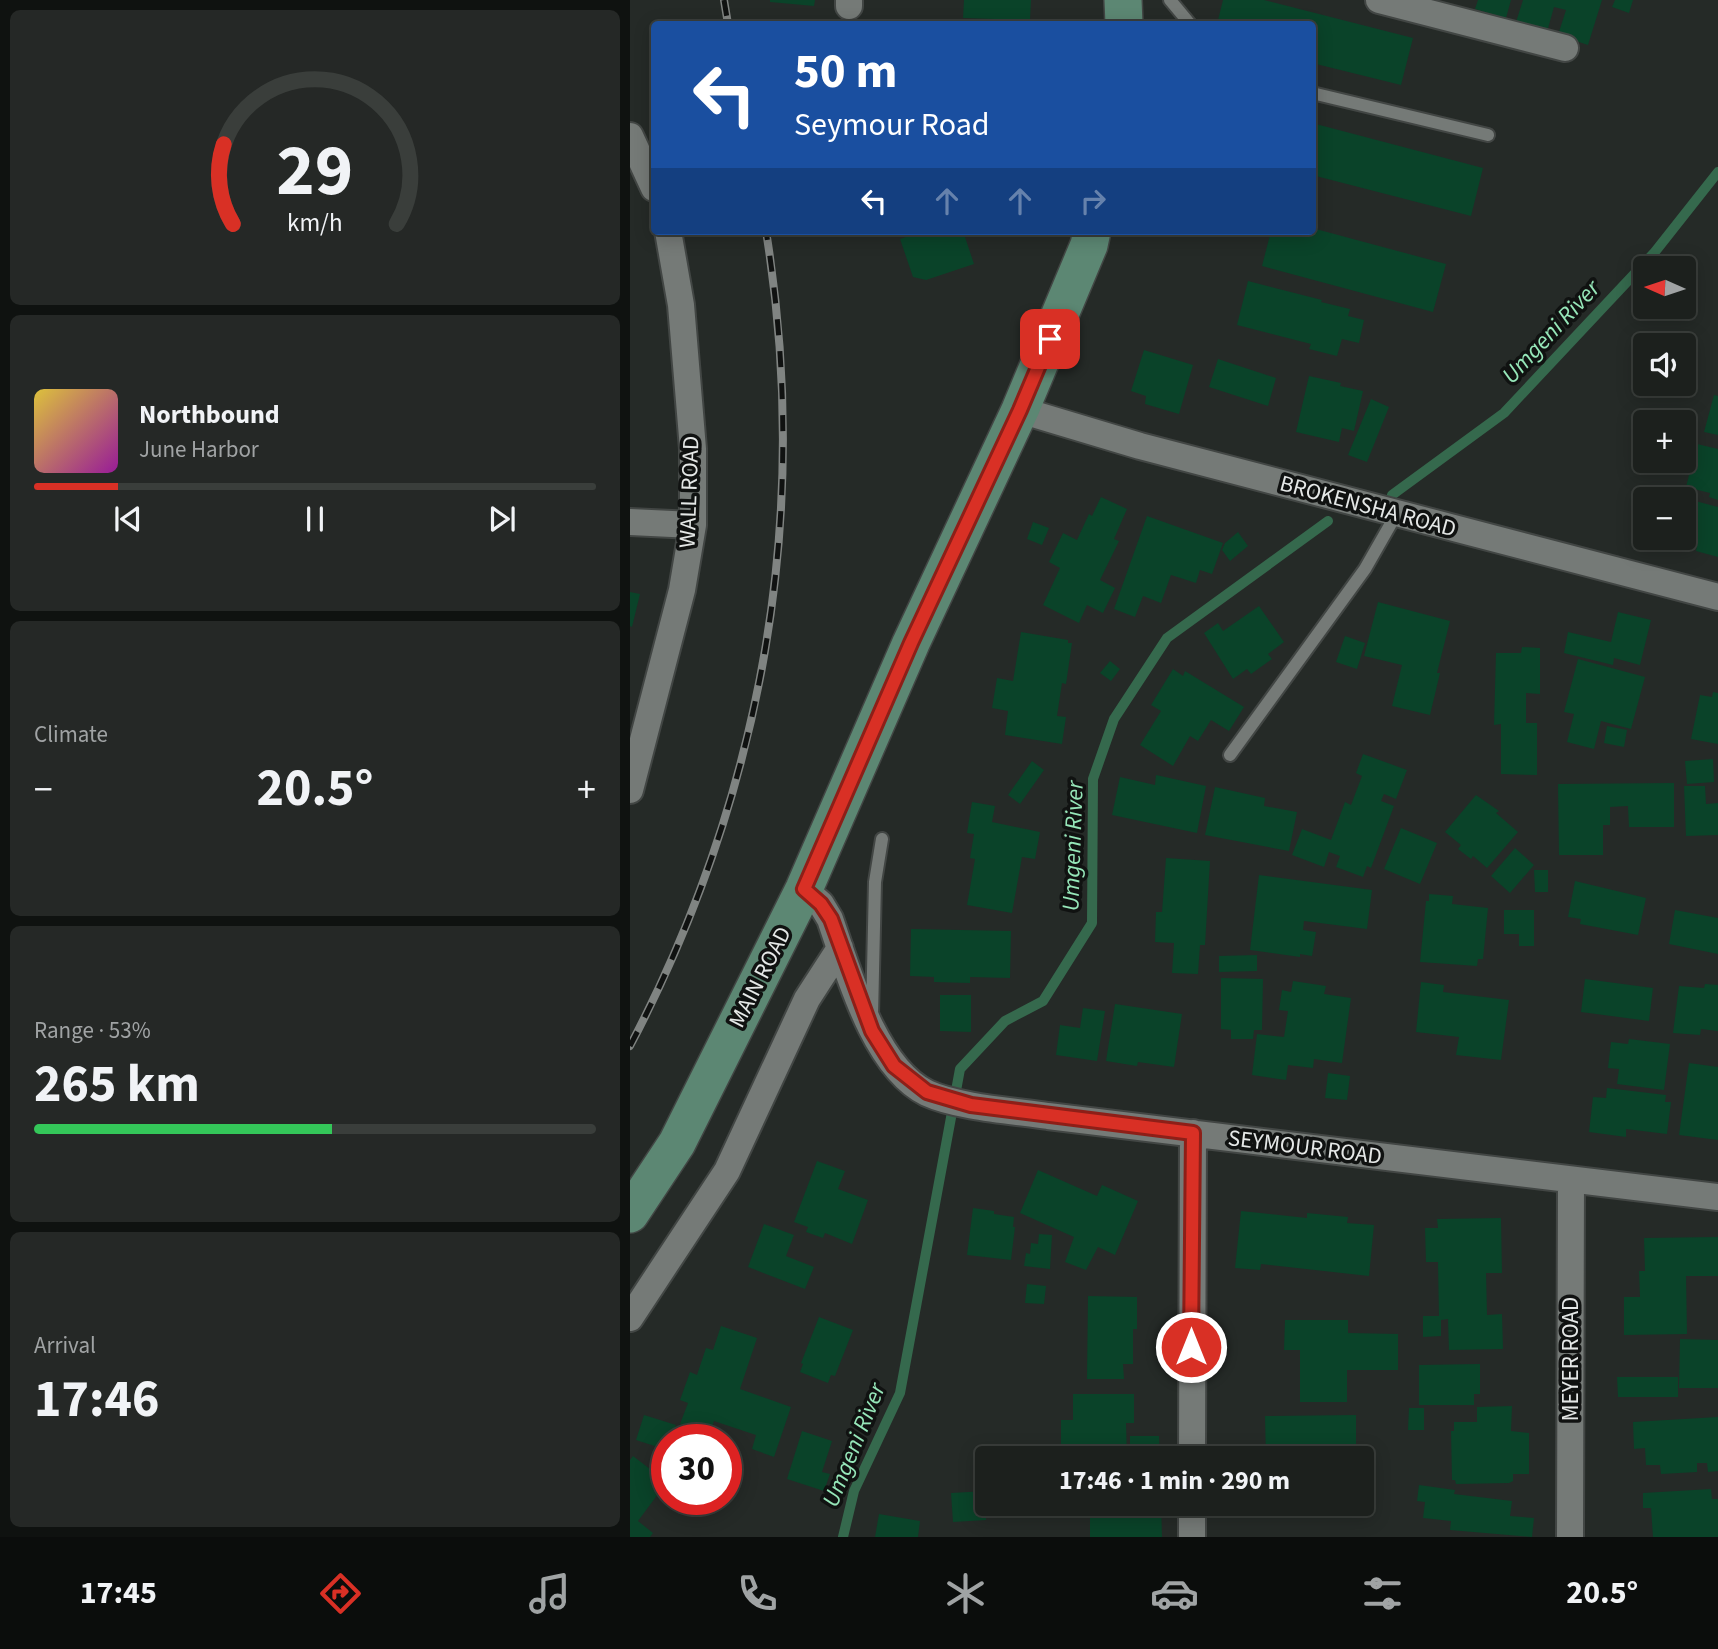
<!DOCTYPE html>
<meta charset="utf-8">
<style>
body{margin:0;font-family:"Source Sans 3",sans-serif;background:#252826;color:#f1f3f6;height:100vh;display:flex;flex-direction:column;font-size:26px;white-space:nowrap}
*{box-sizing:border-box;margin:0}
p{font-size:23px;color:#a0a3a4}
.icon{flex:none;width:38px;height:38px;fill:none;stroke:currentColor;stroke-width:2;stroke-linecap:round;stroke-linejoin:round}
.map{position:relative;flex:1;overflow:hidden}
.details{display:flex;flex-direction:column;gap:10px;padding:10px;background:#0f1210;width:630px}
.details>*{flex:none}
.guide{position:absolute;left:21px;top:21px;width:665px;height:214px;border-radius:7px;box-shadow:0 4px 18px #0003,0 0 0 2px #3a3e3b;background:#1a4fa0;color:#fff;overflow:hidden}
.needle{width:46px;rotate:273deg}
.fabs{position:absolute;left:1003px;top:256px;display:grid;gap:14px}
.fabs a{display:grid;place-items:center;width:63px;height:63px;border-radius:7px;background:#1c201d;box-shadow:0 4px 18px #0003,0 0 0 2px #3a3e3b;font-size:35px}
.speed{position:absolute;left:21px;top:1424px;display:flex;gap:14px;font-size:35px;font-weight:700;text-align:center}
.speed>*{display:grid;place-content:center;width:91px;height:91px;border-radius:50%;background:#1c201d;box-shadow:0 4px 18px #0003,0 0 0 2px #3a3e3b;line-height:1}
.speed .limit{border:10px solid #d22;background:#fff;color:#111}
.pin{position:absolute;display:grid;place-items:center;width:60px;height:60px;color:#fff;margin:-30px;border-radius:14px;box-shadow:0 4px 10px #0006}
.me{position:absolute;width:77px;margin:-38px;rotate:0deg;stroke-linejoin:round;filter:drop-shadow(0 0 5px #0008)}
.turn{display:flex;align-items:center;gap:24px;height:147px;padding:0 28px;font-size:32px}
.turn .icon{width:91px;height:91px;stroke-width:2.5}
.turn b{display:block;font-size:49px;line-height:60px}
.lanes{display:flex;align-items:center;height:66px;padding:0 28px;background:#0003;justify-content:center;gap:35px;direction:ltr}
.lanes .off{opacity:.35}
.big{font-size:52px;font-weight:700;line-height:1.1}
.details .card{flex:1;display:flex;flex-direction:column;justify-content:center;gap:10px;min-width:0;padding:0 24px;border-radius:10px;background:#252826}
.details .dial{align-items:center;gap:0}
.dial svg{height:182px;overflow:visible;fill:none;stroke:#3a3e3b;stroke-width:7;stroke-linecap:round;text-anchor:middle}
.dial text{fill:#f1f3f6;stroke:none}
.song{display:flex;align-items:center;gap:21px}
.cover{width:84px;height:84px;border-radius:10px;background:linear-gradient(135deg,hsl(50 70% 55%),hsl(300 70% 35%))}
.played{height:7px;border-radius:4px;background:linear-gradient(90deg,#d93025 15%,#3a3e3b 15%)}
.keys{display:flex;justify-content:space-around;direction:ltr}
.heat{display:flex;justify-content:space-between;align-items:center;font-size:38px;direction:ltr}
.charge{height:10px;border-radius:5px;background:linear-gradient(90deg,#34c759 53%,#3a3e3b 0)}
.trip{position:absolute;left:345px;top:1446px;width:399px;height:70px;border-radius:7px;background:#1c201d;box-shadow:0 4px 18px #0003,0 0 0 2px #3a3e3b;font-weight:700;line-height:70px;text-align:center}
.dock{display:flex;height:112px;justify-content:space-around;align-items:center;background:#0b0d0c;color:#a0a3a4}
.dock .icon{width:49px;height:49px}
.dock .selected{color:#d93025}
.dock b{font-size:32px;color:#f1f3f6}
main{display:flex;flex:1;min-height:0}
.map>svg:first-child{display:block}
</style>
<main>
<section class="details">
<div class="card dial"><svg viewBox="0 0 100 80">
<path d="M14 69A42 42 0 1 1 86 69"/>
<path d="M14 69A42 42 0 0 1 10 34" stroke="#d93025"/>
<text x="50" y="56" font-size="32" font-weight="700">29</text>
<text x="50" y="72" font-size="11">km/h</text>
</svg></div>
<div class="card">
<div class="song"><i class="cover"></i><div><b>Northbound</b><p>June Harbor</p></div></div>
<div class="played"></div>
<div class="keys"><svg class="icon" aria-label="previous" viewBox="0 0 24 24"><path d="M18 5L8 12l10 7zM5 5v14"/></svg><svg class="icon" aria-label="pause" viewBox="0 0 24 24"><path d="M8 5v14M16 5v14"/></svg><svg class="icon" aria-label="next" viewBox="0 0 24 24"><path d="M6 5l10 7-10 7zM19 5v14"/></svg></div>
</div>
<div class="card"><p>Climate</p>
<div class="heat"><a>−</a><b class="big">20.5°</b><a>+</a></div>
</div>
<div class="card"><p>Range · 53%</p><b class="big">265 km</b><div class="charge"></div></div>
<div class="card"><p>Arrival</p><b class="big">17:46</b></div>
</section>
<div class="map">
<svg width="1088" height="1537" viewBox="0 0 1088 1537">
<rect width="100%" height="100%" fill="#252a27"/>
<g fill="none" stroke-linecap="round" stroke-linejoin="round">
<path stroke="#35694d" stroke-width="10" d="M762 495 874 413 1024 253 1088 172
M213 1537 224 1491 270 1393 330 1069 375 1021 413 1001 462 923 463 779 484 719 537 638 698 521"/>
</g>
<path fill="#0a4329" d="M140 0H185L184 6 140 2Z
M334 0H401L400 20 333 18Z
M593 0H634L783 38 771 85 682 63V24H587Z
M848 0H881L876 18 845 9Z
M893 0H972L958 45 928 35 936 10 924 7 917 32 886 22Z
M985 0H1003L999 13 982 7Z
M153 20 184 21 183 24H153Z
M682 123 853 168 841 216 682 175Z
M682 228 816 264 803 312 632 266 641 231H682Z
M281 231H333L344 264 296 280 283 277 270 239 282 235Z
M618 281 692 300 691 302 720 309 718 316 734 320 729 343 712 339 707 356 679 349 681 344 607 325Z
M514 350 563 365 549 414 515 404 516 396 501 391Z
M588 359 646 378 638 406 579 387Z
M679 376 711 383 710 386 733 391 724 431 712 428 709 442 666 432Z
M1084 395 1088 396V435L1074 432Z
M741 399 759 407 737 462 718 455Z
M1067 444 1088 449V500L1079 497 1080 493 1056 487Z
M471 497 497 509 484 539 489 541 470 580 485 588 473 613 457 605 449 623 413 605 430 568 419 562 433 533 447 540 459 514 462 516Z
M1054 498 1088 507V557L1066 551 1067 546 1041 540 1042 537H1054Z
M517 516 593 543 582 574 570 570 566 583 541 575 531 603 513 596 505 617 484 609Z
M403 522 419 528 412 545 397 539Z
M608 532 618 546 600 561 592 550 595 543Z
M0 592 10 594 2 627 0 626Z
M748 602 820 621 807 673H810L800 715 762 706 772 665 734 656Z
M629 606 654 642 638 654 642 659 621 674 617 669 603 679 574 633 588 623 593 631Z
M988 612 1021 620 1010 665 984 658 983 665 934 653 938 632 981 642Z
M391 632 438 640V643H442L436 684 432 683 427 716 436 717 432 744 375 735 378 711 362 708 367 678 383 681Z
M715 636 735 643 727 669 706 662Z
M892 647 910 648V694L896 693V723H907V775L871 774V724L864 725 866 653H891Z
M948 659 1015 677 1001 729 971 721 964 749 937 742 944 714 934 712Z
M480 661 490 669 481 681 470 673Z
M543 669 553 676 555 671 614 707 599 731 581 720 568 741 560 736 543 766 510 745 531 711 521 705Z
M1083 692 1088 693V744L1061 739 1070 695 1082 697Z
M977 726 997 730 994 747 974 743Z
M733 754 777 770 766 799 754 794 751 801 764 806 741 868 737 866 733 877 706 867 710 856 699 852 694 867 662 855 672 829 701 840 715 802 721 805 732 776 726 773Z
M1083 759 1084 782 1057 784 1055 761Z
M402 761 414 770 390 804 378 795Z
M526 775 576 786 567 833 482 815 490 777 525 785Z
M1044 783V827H999L998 806 980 807V825H973V855H929L928 784Z
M1054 786H1075L1076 804 1088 803V835L1056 836Z
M585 787 635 798 634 806 667 812 659 851 575 835Z
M846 795 869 811 866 813 888 832 857 868 843 856 841 859 828 849 831 845 815 832Z
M342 802 365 806 362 822 410 832 405 859 392 857 382 913 337 905 345 859 340 858 344 834 337 833Z
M771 828 807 843 790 884 754 869Z
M885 848 904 865 880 893 861 876Z
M536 858 580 861 575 945H570L568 974 542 973 544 943 525 942 526 912H532Z
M904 870H918V892H905Z
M629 875 742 890 737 929 674 921 673 930 686 932 682 956 670 954V957L620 950Z
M945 881 1016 898 1008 935 950 924 951 919 938 917Z
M799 894 823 896 822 904 858 908 853 959H848L847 966 790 962 796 901H799Z
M874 910H904V946H889V934H874Z
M1045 910 1088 918V954L1039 944Z
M281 929 381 931 380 978 340 977V983L304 982V977L280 976Z
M627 955V971L589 972V956Z
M591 978 633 979 632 1030H624L623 1039H601V1030L591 1029Z
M955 979 1023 988 1019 1021 951 1012Z
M663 981 696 986 694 994 721 998 712 1063 684 1059 683 1068 658 1065 656 1080 622 1075 627 1034 654 1037 658 1011 649 1010 652 990 661 992Z
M791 982 814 985 813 992 879 1000 871 1060 826 1055 829 1037 786 1032Z
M1075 984 1088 985V1031L1071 1029 1070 1035 1043 1033 1049 986 1074 988Z
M310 995H341V1032L310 1031Z
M485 1004 552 1014 544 1067 508 1062 507 1066 476 1061Z
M453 1008 475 1011 467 1061 426 1055 430 1025 450 1028Z
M999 1039 1040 1044 1034 1090 987 1084 989 1069 978 1068 981 1042 998 1044Z
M1059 1063 1088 1067V1140L1049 1135Z
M698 1073 720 1076 717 1100 695 1098Z
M977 1088 1036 1095 1035 1102H1041L1037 1134 996 1129V1137L959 1132 963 1097 976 1098Z
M187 1161 215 1171 208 1189 238 1200 222 1244 195 1233 193 1238 176 1232 178 1227 164 1222Z
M408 1170 467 1196 472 1185 508 1201 485 1255 468 1247 456 1270 435 1262 444 1237 390 1213Z
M343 1208 364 1211V1214L384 1217 383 1227H385L381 1260 337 1255Z
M611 1211 677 1218V1213L718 1217 717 1223 744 1225 739 1276 631 1264 630 1270 605 1268Z
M871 1218 872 1273H856L857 1315 872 1314 873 1349 819 1350 818 1319 811 1320V1336L793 1337V1316H809L808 1262H796L795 1228H808L807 1219Z
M134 1224 164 1235 156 1256 184 1267 175 1289 118 1267Z
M409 1234 422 1235 420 1269 394 1266 396 1253 400 1254 401 1243 408 1244Z
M1088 1237V1276H1056L1057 1334 994 1335V1297H1010L1009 1271H1015L1014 1238Z
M397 1284 416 1286 414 1304 395 1303Z
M458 1296 507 1297V1329H503V1364H493L494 1379H457Z
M189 1317 223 1330 205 1376 201 1375 198 1383 170 1372 173 1364 171 1363Z
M655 1320H718V1333L768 1334V1370H717V1402H670V1350H654Z
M91 1326 127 1338 110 1389 161 1407 144 1457 122 1449 126 1435 84 1421 80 1434 50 1424 58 1403 50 1400 60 1372 67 1375 76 1348 83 1350Z
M1050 1339 1088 1340V1388H1049Z
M850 1364V1394H844V1405H789V1365Z
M987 1377H1048V1397H988Z
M443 1394H504V1423H496L497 1458H431V1420H443Z
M882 1406 881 1431 899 1433V1474H883V1481L879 1483 826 1484 825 1480H822L821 1431H824V1422H847V1407Z
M779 1408H794V1430H778Z
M14 1415 46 1425 44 1430 51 1433 49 1440H37V1450L6 1440Z
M726 1415V1457L636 1458 635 1416Z
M1088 1417V1471L1078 1472 1077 1463H1067V1472L1031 1474 1030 1465H1016L1015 1448 1004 1449 1003 1422Z
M172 1431 202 1441 192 1472 200 1474 194 1491 157 1479Z
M500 1436H529L530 1458H500Z
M3 1456 37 1482 8 1521 23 1533 20 1537H0V1460Z
M353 1464H357V1482L351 1481Z
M789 1485 825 1490 824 1494 882 1501 880 1516 904 1518 902 1537 820 1530 821 1521 793 1518 795 1502 787 1501Z
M1081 1489 1082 1499H1088V1537H1023L1021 1508H1013V1493Z
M357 1491V1503H381L382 1513 356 1514V1520L323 1522 321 1493Z
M442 1503H531L532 1537H460V1510H442Z
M633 1503H677L678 1514 633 1515Z
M249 1514 290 1521 288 1537H245Z"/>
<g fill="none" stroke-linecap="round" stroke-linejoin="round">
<defs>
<path id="service" d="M540 0 560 24
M682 93 858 135
M600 755 735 569 767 513
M242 1016 245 882 252 839"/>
<path id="minor" d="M749 0 935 48
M219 6V0
M0 136 24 188
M390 410 510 446 1088 597
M0 522 63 525
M0 790 52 590 63 525V449L51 305 38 231
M174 889 191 904 200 919C218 971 244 1067 297 1093 327 1107 384 1111 418 1116L1088 1197
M0 1318 97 1171 177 999 210 948
M562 1458 563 1133
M562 1503V1537
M940 1537 941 1181"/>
<path id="secondary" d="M493 0 494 24
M0 1214 47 1143 174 889 281 643 390 410 459 245 462 231"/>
</defs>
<use href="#service" stroke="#424644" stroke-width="16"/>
<use href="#minor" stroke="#424644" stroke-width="30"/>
<use href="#secondary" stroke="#424644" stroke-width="40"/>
<use href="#service" stroke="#757a77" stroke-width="12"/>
<use href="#minor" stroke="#757a77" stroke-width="26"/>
<use href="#secondary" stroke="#5c8773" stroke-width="37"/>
<defs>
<path id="rail" d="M94 0 98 24
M0 1046C133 792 182 515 136 231"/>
</defs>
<use href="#rail" stroke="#808482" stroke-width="8"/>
<use href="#rail" stroke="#101211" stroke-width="5" stroke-dasharray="16" stroke-linecap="butt"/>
</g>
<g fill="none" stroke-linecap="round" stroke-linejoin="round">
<defs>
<path id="route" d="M420 339 390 410 281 643 174 889 191 904 201 919 242 1031 264 1066 297 1092 341 1105 563 1133 561 1347"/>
</defs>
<use href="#route" stroke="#8d1f18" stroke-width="18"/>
<use href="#route" stroke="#d93025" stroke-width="12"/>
</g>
<g text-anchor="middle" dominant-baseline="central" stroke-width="7" stroke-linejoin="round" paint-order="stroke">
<g font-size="23" fill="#e5e8e7" stroke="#101211">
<text transform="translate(59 492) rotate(-88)">WALL ROAD</text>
<text transform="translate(738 506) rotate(15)">BROKENSHA ROAD</text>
<text transform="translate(130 977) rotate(-63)">MAIN ROAD</text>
<text transform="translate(675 1147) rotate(7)">SEYMOUR ROAD</text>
<text transform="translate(940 1359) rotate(-90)">MEYER ROAD</text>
</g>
<g font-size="24" font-style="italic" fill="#96e7b9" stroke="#101211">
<text transform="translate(921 332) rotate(-47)">Umgeni River</text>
<text transform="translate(443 846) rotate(-88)">Umgeni River</text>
<text transform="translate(224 1445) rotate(-68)">Umgeni River</text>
</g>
</g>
</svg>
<div class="fabs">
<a><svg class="needle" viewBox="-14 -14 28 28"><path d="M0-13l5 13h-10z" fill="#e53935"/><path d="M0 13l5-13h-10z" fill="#a0a3a4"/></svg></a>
<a><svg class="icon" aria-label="sound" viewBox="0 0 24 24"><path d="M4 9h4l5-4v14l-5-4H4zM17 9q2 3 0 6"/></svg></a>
<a>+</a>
<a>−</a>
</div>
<div class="speed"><div class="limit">30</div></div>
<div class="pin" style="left:420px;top:339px;background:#d93025"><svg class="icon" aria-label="arrive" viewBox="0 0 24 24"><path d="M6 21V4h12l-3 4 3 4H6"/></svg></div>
<svg class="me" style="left:561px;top:1347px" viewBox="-20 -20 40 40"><circle r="17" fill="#d93025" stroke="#fff" stroke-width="3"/><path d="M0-11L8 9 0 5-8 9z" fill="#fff"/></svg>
<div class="trip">17:46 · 1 min · 290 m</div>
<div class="guide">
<div class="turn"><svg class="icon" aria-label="left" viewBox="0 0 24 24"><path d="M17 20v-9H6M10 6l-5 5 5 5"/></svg><div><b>50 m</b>Seymour Road</div></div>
<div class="lanes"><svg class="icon" aria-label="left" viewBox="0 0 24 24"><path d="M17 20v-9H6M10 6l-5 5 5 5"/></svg><svg class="icon off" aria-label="ahead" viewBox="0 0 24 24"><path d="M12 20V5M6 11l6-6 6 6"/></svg><svg class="icon off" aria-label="ahead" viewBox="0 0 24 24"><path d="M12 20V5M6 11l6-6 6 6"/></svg><svg class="icon off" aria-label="right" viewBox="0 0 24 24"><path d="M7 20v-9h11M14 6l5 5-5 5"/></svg></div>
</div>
</div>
</main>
<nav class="dock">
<b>17:45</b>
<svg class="icon selected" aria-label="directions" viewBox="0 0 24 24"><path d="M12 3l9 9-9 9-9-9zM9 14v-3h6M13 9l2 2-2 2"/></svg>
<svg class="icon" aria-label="music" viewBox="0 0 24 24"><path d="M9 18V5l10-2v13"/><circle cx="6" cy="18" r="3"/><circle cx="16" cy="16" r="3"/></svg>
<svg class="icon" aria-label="phone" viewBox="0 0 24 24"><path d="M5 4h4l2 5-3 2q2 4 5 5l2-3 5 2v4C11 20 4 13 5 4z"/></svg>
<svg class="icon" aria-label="climate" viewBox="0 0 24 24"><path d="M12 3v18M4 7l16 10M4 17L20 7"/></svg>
<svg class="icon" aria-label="car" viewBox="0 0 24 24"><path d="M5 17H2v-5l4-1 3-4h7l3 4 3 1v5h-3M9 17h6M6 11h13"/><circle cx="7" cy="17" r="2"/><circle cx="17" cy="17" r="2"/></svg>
<svg class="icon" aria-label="filters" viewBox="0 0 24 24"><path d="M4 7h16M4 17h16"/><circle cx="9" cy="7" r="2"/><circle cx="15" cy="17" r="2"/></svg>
<b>20.5°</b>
</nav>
